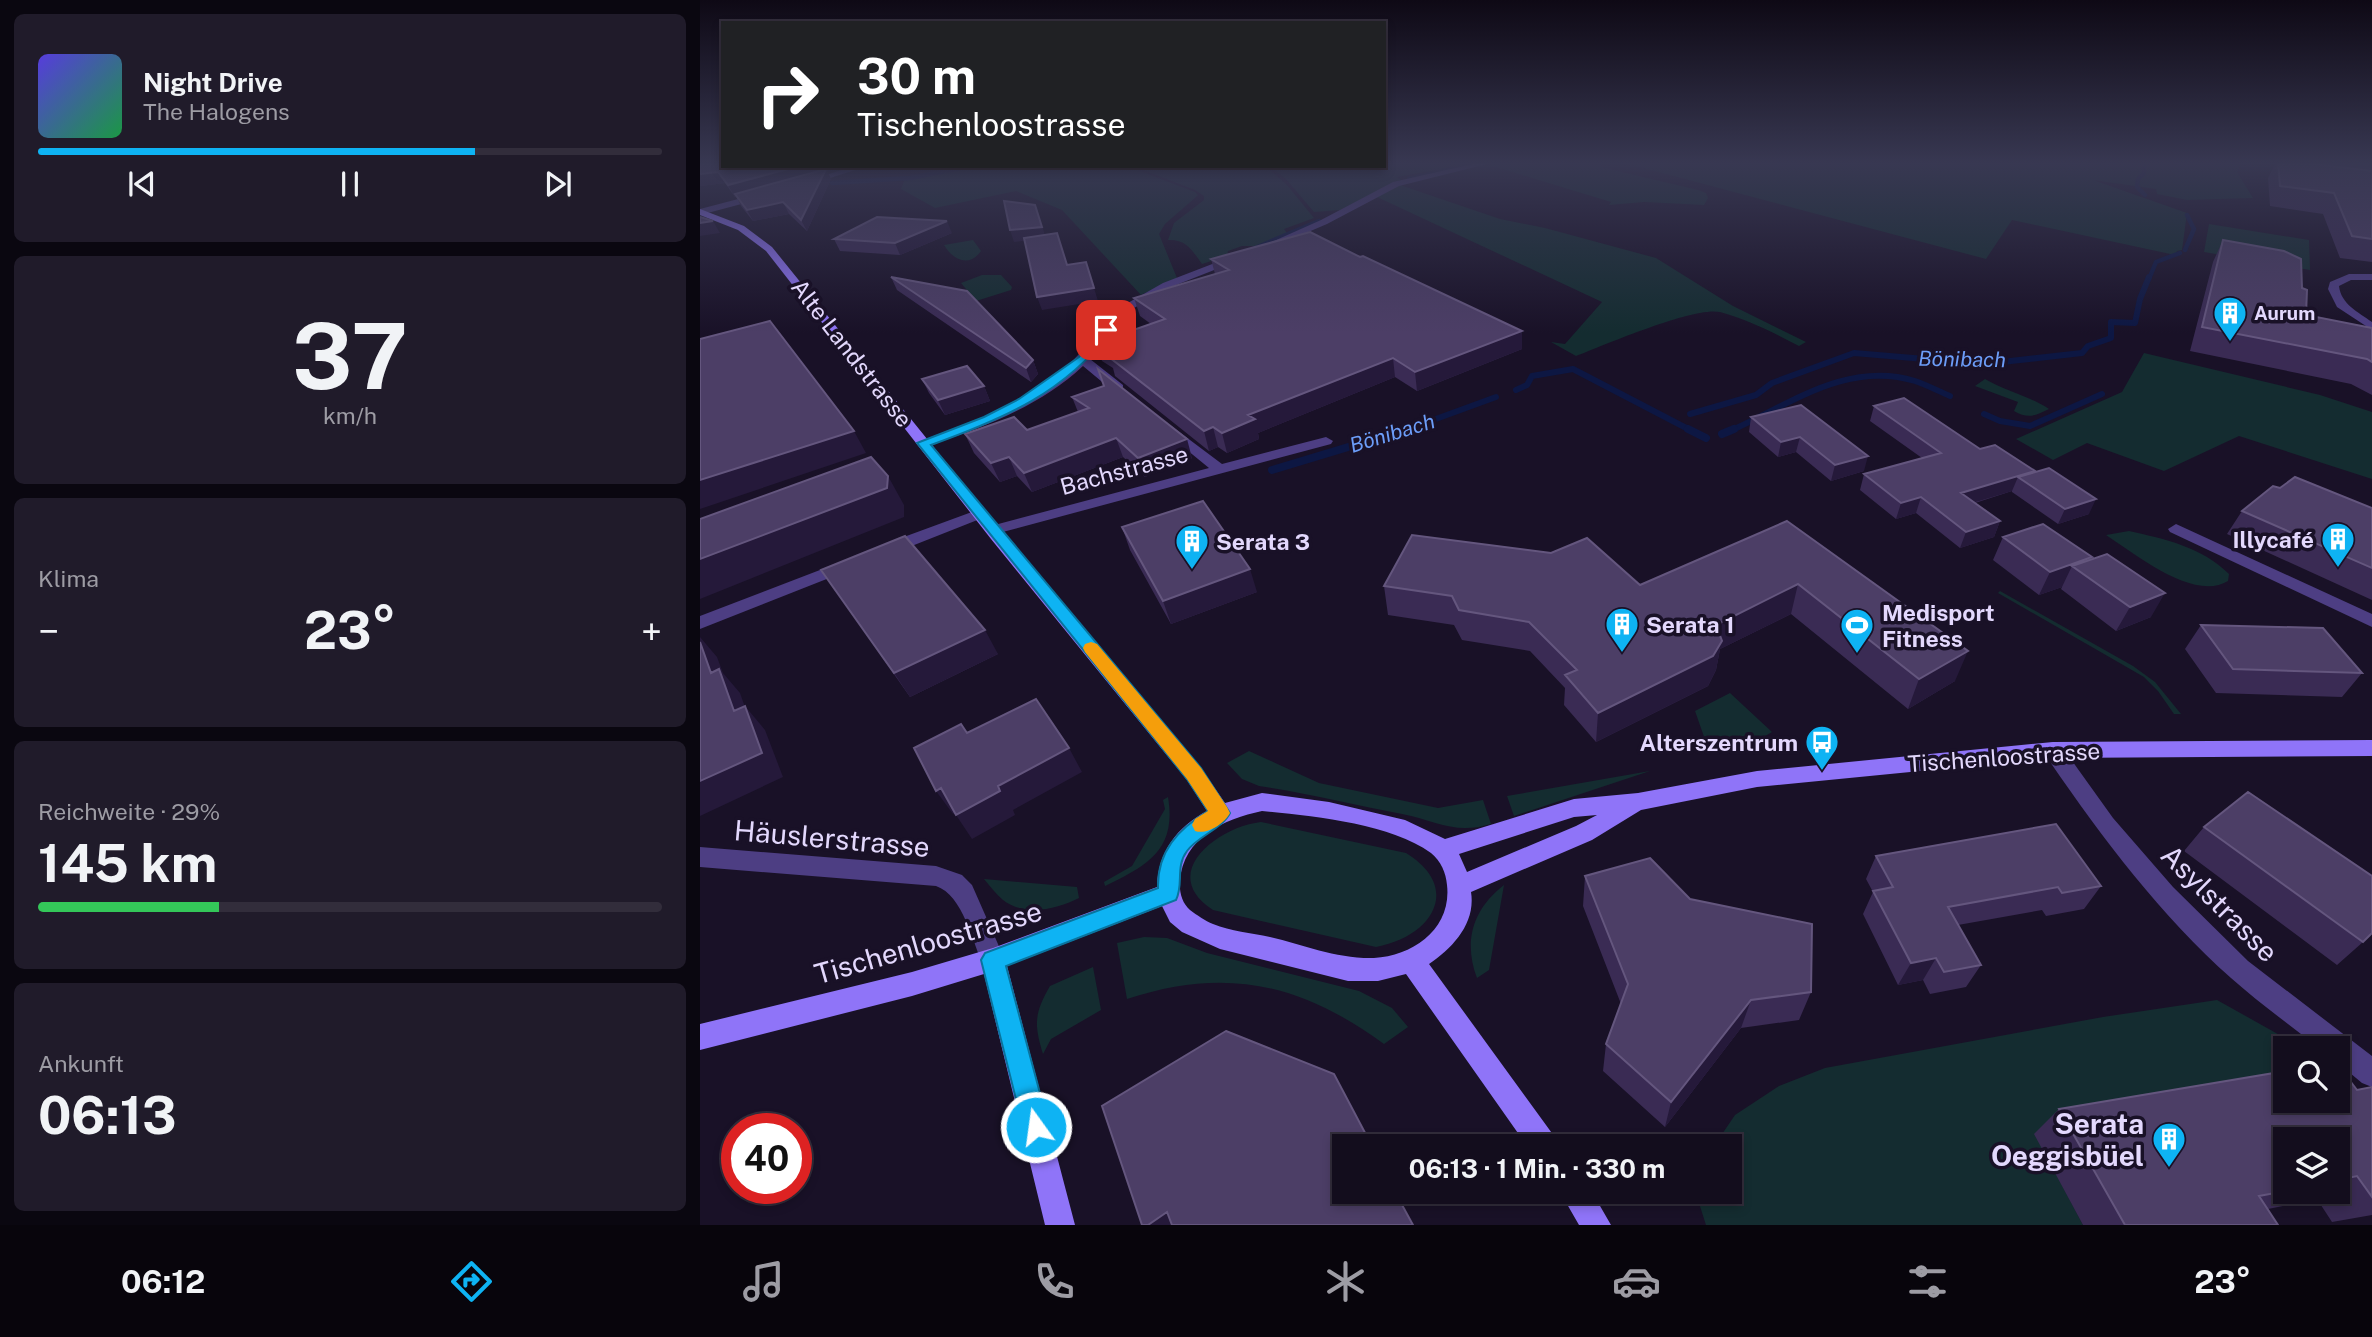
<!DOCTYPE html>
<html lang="de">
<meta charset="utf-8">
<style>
body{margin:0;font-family:"Public Sans",sans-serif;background:#201b2a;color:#f1f3f6;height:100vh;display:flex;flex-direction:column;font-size:26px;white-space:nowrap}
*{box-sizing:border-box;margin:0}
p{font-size:23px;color:#9d9ca4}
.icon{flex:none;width:38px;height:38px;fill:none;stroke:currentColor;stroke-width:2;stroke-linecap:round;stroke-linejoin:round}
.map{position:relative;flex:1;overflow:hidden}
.drawer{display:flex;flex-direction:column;gap:14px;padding:14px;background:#0a0710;width:700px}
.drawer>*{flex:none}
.hud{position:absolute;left:21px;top:21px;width:665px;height:147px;border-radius:0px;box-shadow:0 4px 10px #0003,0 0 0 2px #322d3b;background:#202124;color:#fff;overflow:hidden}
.fabs{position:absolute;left:1573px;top:1036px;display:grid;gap:14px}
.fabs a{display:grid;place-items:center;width:77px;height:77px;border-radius:0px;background:#130d1d;box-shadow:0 4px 10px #0003,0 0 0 2px #322d3b;font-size:35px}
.speed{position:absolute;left:21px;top:1113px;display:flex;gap:14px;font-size:35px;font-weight:700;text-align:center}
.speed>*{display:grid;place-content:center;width:91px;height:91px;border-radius:50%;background:#130d1d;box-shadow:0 4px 10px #0003,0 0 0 2px #322d3b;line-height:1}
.speed .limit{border:10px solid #d22;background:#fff;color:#111}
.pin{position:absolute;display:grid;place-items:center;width:60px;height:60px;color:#fff;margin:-30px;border-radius:14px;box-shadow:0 4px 10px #0006}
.me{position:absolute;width:77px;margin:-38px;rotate:346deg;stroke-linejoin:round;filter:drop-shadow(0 0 5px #0008)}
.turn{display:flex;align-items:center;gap:24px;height:147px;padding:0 21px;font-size:32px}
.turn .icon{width:91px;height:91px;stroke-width:2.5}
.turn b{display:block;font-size:49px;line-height:60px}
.big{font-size:52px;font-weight:700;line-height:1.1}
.drawer .widget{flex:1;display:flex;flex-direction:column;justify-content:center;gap:10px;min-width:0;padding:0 24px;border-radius:10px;background:#201b2a}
.drawer .dial{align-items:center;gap:0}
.dial b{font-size:91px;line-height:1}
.song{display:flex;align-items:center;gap:21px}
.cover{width:84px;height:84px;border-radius:10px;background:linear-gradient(135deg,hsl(250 70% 55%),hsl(140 70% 35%))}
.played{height:7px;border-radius:4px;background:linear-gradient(90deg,#0eb3f3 70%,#322d3b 70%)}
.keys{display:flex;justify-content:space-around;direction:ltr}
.heat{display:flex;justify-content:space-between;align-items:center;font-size:38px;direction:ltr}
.charge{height:10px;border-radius:5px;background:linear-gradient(90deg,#34c759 29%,#322d3b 0)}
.trip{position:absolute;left:632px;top:1134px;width:410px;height:70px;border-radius:0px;background:#130d1d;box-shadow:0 4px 10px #0003,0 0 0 2px #322d3b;font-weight:700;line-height:70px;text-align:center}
.tabs{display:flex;height:112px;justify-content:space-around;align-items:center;background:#08050c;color:#9d9ca4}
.tabs .icon{width:49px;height:49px}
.tabs .active{color:#0eb3f3}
.tabs b{font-size:32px;color:#f1f3f6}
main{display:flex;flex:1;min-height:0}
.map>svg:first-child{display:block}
</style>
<main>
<section class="drawer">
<div class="widget">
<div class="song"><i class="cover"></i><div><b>Night Drive</b><p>The Halogens</p></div></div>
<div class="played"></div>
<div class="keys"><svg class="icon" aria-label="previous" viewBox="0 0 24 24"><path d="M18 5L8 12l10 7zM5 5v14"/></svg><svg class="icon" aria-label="pause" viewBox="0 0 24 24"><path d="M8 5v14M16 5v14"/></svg><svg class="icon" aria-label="next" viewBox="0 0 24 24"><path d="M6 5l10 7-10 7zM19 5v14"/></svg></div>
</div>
<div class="widget dial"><b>37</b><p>km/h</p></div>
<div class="widget"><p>Klima</p>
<div class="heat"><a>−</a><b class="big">23°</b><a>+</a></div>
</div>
<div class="widget"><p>Reichweite · 29%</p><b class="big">145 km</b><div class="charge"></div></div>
<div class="widget"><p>Ankunft</p><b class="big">06:13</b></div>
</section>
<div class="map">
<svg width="1672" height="1225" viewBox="0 0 1672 1225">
<rect width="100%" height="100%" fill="#191127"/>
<path fill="#142c30" d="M684 162H780L697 177 701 180 640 210 614 212 586 179 570 166H684Z
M806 162 902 163 901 167 998 190 1006 193 1008 198 1004 205 944 202 909 205 911 202 789 165Z
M921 162H1542L1537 172 1553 198 1487 200 1457 194 1456 189 1393 180 1487 213 1482 250 1477 251 1475 255 1312 220 1286 259Z
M282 166H427L495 192 498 195 496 197 465 224 459 234 477 278 441 295 362 210 316 191 235 208 201 189 205 179Z
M433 166H565L587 185 614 218 584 229 587 233 556 246H542L528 251 527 256 502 264C492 250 486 239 468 240L474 223 504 200V196L495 190Z
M700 185 800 219 845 228 956 258 1033 306 1106 342 1099 346C1074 333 1047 319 1020 312 995 306 904 345 876 356L851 342 865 344 902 302 677 197Z
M1509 224 1609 240 1610 270 1504 252Z
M273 240 281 251C269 268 253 260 244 245Z
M282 275H301L312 287 311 290 276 301 261 283Z
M1444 353 1620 395 1672 412V479L1539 436 1464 471 1387 443 1353 460 1316 439 1422 392Z
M1285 379C1306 391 1329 396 1349 409 1335 416 1328 419 1314 411L1318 402 1275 386Z
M1429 531C1465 539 1502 547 1529 574L1528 581C1494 602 1435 554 1406 535Z
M1300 591 1433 666 1455 682 1481 714H1474L1458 691 1444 677 1298 593Z
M1030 693 1072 732 1055 742 1009 751 995 711Z
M549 751 619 783 738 808 783 800 791 824C755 835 737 821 702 814 655 805 607 793 559 786L542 779 527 763Z
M950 771 814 816 807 796Z
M468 797C477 850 447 866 405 886L404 882 432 866 465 809 463 800Z
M561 822 706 853C763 888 732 937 676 947L513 910C457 874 517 827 561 822Z
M284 879 377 887 379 898C358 909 324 917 303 900 296 894 290 886 284 879Z
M804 885 789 970 777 978C763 941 773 909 804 885Z
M444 937 467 938 507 953 659 991 692 1008 708 1027 684 1044C602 984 526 966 427 999L417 943Z
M393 967 401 1010 351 1039 343 1054C334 1024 334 1014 350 986Z
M1517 1000 1603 1048H1586L1585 1091 1335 1134 1383 1225H1006L999 1203 1002 1192H1029V1146H1014L1035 1115 1079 1086 1125 1068 1403 1017Z"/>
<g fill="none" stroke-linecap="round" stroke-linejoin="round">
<path stroke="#0d1743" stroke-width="4.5" d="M1444 162V173L1438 179 1437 187 1445 195
M709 179 783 162
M132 183 210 178 271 166
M553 249 619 221
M1485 250 1494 229 1487 215
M1449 279 1456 262 1480 253"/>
<path stroke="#0d1743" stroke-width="6" d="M816 390 827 385 832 376 873 369 992 431
M990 414 1056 395 1072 383 1154 353 1284 364 1382 353 1388 346 1411 338V322L1435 323 1440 299 1449 277
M1284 414 1300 421 1330 426 1402 394
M703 431 796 397
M1030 431C1089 405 1147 360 1215 381 1227 385 1238 391 1250 396"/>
<path stroke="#0d1743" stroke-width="8" d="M988 429 1006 438
M1022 434 1034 429
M572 470 708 429"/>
<path fill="#4d3e83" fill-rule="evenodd" d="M782 162H795L699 186 627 224 566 250 558 248 621 220 693 182Z
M860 162H911L907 164H864Z
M154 166H168L108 185 104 182Z
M61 193 65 196 64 198 0 215V209Z
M533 256 537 257V261L471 287 434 308 421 320 390 359 423 385V391H413L383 366C339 407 284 427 228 446L223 447 216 443 283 417 325 397 363 371 426 304 463 283Z
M1649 274H1672V280H1651L1639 286C1641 304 1658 312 1672 322V330L1637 307 1628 289 1630 282Z
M470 425 522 464 626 437 633 441 631 444 299 533 293 535 285 530 287 527 509 468 465 432 463 429Z
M280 509 285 511 288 514 285 517 194 553H182L180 549 182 545Z
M1476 524 1672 614V627L1470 532 1468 529Z
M146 560 154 565 152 569 0 629V616Z
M1353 742 1360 744 1413 818 1473 887 1548 961 1672 1056V1087L1662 1083 1638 1063V1048H1619C1590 1025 1559 1003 1531 978 1459 914 1400 835 1346 756L1343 750 1346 744Z
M0 847 236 866 262 875 272 885 305 960 302 968 293 972 284 968C273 943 263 895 236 886L0 867Z"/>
<path fill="#8f74f8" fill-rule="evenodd" d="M0 209 44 226 72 247 303 533 501 768 525 803 562 793 629 802 705 820 745 839 874 799 938 793 1057 771 1353 742 1672 740V756L1353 758 1057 787 941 810 892 840 771 892C776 923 753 948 729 964L854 1136 858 1146H827L706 974 678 981H648L520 949 482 932 470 922 462 906 307 966 375 1225H345L284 974 212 996 0 1050V1024L212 972 293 948 457 887C458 852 477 827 507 811L487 780 291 539 66 251 38 230 0 215ZM562 811C612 816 689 823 731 853 741 861 746 873 747 885 752 928 714 956 674 958 637 959 604 945 570 937 551 933 531 931 513 924 505 921 497 915 490 910 482 903 479 892 480 881 483 838 524 819 562 811ZM897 815 876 826 767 872 759 854 874 817Z
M860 1192H892L911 1225H879Z"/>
</g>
<path fill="#3a2b54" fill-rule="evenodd" d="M1576 162H1597L1632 166 1625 163 1626 162H1672V262L1640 258 1623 214 1570 206 1568 178Z
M23 166H137V168L127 171 131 179 107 231 89 214 53 221 41 206 36 196 35 197 25 183 0 186Z
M252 233 200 255 140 251 134 239Z
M1523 240 1602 288 1606 315 1672 328V395L1651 384 1490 351 1513 262Z
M511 259 822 349 717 391 695 377 558 433 559 439 527 453 518 447 509 451 415 376 413 368 402 361 396 343 451 324 440 316 434 298 515 274Z
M191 277 333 360 338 374 331 382 197 290Z
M222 379 284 386 290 401 245 415 229 393Z
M372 397 492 458 445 477 423 457 332 492 317 476 300 482 274 453 265 434 327 430 378 412Z
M1101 405 1164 471 1131 481 1096 452 1078 457 1049 432 1051 417Z
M1174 406 1334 473 1389 514 1358 524 1312 492V491L1275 503 1300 521 1294 537 1260 548 1216 513 1196 519 1160 490 1164 474 1222 458 1170 421Z
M1580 488 1672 508V600L1527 534 1542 511Z
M1087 521 1255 681 1208 709 1091 614 1020 649 1016 670 1008 686 896 742 864 705 865 688 830 651 762 640 754 625 688 615 684 586 940 585Z
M422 527 557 592 471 624 430 550Z
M1303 537 1392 557 1390 560 1451 617 1416 631 1361 589 1362 587 1339 595 1293 560Z
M121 570 298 654 210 697Z
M1501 625 1662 673 1642 697 1516 693 1485 649Z
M1504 827 1663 942 1637 965 1484 851Z
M1176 856 1401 886 1384 909 1346 916 1342 910 1258 925 1281 965 1266 987 1230 994 1223 980 1198 985 1163 914 1173 892 1166 879Z
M885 876 990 899 1111 992 1099 1020 1041 1028 965 1127 903 1071 906 1044 921 1004 883 906Z
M1672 1087V1215L1632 1222 1617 1199 1568 1209 1578 1225H1383L1334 1134 1359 1109 1657 1090ZM1586 1139H1638V1192H1586Z"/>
<path fill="#25193a" d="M99 166H137V168L127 171 131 179 107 231 101 220 125 171 35 197 28 185Z
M18 172 25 183 0 186V174Z
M83 202 89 214 53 221 47 210Z
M335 205 346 238 314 242 310 230Z
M13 221 20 233 0 236V223Z
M247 221 252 233 200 255 195 243Z
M386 262 398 301 342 310 337 297Z
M822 331V349L717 391 715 372Z
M693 358 695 377 558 433 559 439 527 453 522 433 548 415Z
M333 360 338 374 331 382 326 368Z
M284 386 290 401 245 415 238 400Z
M513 427 518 447 509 451 504 431Z
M154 431 166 453 0 509V480Z
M1100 437 1096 452 1078 457 1081 442Z
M416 438 423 457 332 492 324 473Z
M487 439 492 458 445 477 438 458Z
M1168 456 1164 471 1131 481 1135 465Z
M309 457 317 476 300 482 291 463Z
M1335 471 1329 485 1318 477 1312 491 1256 508 1261 493Z
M188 476 204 505V517L0 599V559Z
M1221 497 1216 513 1196 519 1201 503Z
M1396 499 1389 514 1358 524 1365 509Z
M1300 521 1294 537 1260 548 1266 532Z
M1392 557 1383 574 1372 566 1362 587 1339 595 1350 572Z
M550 569 557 592 471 624 463 601Z
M1098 584 1091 614 1020 649 1016 670 1008 686 896 742 898 713 1016 625Z
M1465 593 1451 617 1416 631 1430 607Z
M285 630 298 654 210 697 194 673Z
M0 637 17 657 23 673 40 693 53 730 45 706 65 730 83 777 0 816V781L11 673 0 642Z
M1268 651 1255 681 1208 709 1219 679Z
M369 748 382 772 313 810 315 815 272 839 256 815 298 786Z
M241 788 258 812 253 814 236 791Z
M1236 958 1223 980 1198 985 1211 963Z
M1051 1000 1041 1028 965 1127 971 1102Z
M467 1212 478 1225H448Z"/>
<path fill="#4c3e66" stroke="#64567e" stroke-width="2" d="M0 162H23V166H99L28 185 18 172 0 174Z
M1578 162H1597L1672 171V239L1652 236 1634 193 1580 186Z
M126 169 101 220 83 202 47 210 35 194Z
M304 201 335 205 342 227 310 230Z
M0 217 13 221 0 223Z
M177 217 247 221 195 243 134 239Z
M610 232 660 257 663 256 822 331 715 372 693 358 548 415 555 419 522 433 513 427 504 431 409 357 415 355 396 343 465 319 434 298 529 270 511 259Z
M357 233 367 265 386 262 394 288 337 297 324 238Z
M1523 240 1584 251 1601 259 1602 288 1607 290 1606 315 1672 328V362L1667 359 1502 327Z
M191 277 267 291 333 360 326 368Z
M70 321 154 431 0 480V339Z
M267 366 284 386 238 400 222 379Z
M398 369 487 439 438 458 416 438 324 473 309 457 291 463 265 434 314 417 327 430 389 408 372 397 404 386Z
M1204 398 1280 449 1295 445 1335 471 1261 493 1300 521 1266 532 1221 497 1201 503 1164 474 1241 453 1174 406Z
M1101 405 1168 456 1135 465 1100 437 1081 442 1051 417Z
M171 457 188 476 187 488 0 559V519Z
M1349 468 1396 499 1365 509 1318 477Z
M1595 477 1672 508V568L1542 511 1573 486 1580 488Z
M503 501 550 569 463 601 422 527Z
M1087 521 1268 651 1219 679 1098 584 1016 625 1022 641 1013 656 898 713 865 675 877 670 829 622 759 610 752 596 684 586 712 535 851 553 887 538 940 585Z
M1343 524 1392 557 1350 572 1303 537Z
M205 536 285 630 194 673 121 570Z
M1407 554 1465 593 1430 607 1372 566Z
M1501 625 1623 628 1662 673 1533 669Z
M0 642 11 673 19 669 34 711 45 706 62 753 0 781Z
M336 699 369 748 298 786 300 791 256 815 241 788 236 791 214 748 261 724 267 733Z
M1548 792 1672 876V933L1663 942 1504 827Z
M1356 824 1401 886 1362 893 1358 887 1248 907 1281 965 1244 972 1236 958 1211 963 1173 891 1193 887 1176 856Z
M950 858 990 899 1112 924 1111 992 1051 1000 971 1102 906 1044 928 984 885 876Z
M526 1031 634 1074 672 1146H644V1192H695L713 1225H472L467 1212 448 1225H442L402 1106Z
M1638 1065 1657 1090 1672 1087V1197L1657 1176 1638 1180V1139H1586V1191L1559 1196 1578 1225H1425L1359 1109 1586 1071V1101H1638Z"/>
<linearGradient id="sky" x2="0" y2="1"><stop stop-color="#0e0915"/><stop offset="0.49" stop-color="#383852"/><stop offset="1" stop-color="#383852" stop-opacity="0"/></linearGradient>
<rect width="1672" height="333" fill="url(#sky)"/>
<path fill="#0eb3f3" stroke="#09749e" stroke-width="2" d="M403 328 412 330C365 393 303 419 231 445L501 768 530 813C522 829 498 836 487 851 475 867 484 884 476 900L306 966 349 1127 345 1136 336 1140 327 1136 323 1127 281 960 285 953 458 888C457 852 478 829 508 811L487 779 217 443 284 417 319 399 379 357Z"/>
<path fill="#f59e0b" d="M391 642 397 644 501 768 527 807 530 813C524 824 507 835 495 831L492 825 495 819 508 811 487 779 385 652 383 648 385 644Z"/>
<defs>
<symbol id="building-pin" viewBox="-11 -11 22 30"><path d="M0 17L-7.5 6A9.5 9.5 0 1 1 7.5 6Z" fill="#0eb3f3" stroke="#191127"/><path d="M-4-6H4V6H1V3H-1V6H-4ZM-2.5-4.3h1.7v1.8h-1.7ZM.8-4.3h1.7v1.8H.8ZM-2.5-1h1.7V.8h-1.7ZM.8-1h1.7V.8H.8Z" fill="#fff"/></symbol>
<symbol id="stadium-pin" viewBox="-11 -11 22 30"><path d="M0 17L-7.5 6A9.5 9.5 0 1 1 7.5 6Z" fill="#0eb3f3" stroke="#191127"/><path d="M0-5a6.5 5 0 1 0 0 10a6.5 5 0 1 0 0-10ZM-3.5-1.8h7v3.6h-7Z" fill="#fff"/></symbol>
<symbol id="bus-pin" viewBox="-11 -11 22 30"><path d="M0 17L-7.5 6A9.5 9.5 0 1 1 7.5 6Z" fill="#0eb3f3" stroke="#191127"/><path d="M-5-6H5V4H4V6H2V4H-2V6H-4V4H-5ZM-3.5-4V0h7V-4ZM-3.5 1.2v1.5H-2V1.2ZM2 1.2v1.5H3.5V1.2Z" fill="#fff"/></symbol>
</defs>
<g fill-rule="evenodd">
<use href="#building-pin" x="1511" y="294" width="38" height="52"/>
<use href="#building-pin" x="1619" y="520" width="38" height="52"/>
<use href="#building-pin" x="473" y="522" width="38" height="52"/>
<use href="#building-pin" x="903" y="605" width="38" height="52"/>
<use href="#stadium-pin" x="1138" y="606" width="38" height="52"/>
<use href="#bus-pin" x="1103" y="723" width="38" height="52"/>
<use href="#building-pin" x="1450" y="1120" width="38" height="52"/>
</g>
<g text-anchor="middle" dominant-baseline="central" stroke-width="7" stroke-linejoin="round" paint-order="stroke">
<g font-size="19" font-weight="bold" fill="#e3d8fd" stroke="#191127" text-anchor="start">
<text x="1554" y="313">Aurum</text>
</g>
<g font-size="21" font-style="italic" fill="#6c9df8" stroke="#191127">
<text transform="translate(1262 359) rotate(1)">Bönibach</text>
<text transform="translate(692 433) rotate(-17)">Bönibach</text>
</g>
<g font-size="23" fill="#e3d8fd" stroke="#191127">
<text transform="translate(152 353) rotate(52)">Alte Landstrasse</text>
<text transform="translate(424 470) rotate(-15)">Bachstrasse</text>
<text transform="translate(1304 757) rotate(-4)">Tischenloostrasse</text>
</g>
<g font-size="23" font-weight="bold" fill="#e3d8fd" stroke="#191127" text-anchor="start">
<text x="1614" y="539" text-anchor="end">Illycafé</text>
<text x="516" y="541">Serata 3</text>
<text x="1182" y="612">Medisport<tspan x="1182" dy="26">Fitness</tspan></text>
<text x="946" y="624">Serata 1</text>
<text x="1098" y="742" text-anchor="end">Alterszentrum</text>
</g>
<g font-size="28" fill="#e3d8fd" stroke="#191127">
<text transform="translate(132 838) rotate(5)">Häuslerstrasse</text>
<text transform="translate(1520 903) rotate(45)">Asylstrasse</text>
<text transform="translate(228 942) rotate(-16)">Tischenloostrasse</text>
</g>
<g font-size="28" font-weight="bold" fill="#e3d8fd" stroke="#191127" text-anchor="end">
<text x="1444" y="1123">Serata<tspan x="1444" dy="32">Oeggisbüel</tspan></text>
</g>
</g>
</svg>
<div class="fabs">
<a><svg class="icon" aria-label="search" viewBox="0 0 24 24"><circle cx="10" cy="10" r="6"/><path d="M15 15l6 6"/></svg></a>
<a><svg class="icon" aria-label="layers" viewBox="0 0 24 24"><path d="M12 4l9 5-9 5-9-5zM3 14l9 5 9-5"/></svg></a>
</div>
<div class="speed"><div class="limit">40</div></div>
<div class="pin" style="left:406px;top:330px;background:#d93025"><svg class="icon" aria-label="arrive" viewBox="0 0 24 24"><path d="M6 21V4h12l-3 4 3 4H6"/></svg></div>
<svg class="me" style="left:336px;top:1127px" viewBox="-20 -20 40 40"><circle r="17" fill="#0eb3f3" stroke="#fff" stroke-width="3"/><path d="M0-11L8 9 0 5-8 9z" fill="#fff"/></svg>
<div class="trip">06:13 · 1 Min. · 330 m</div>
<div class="hud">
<div class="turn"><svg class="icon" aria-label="right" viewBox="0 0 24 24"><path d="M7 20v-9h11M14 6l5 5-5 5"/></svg><div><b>30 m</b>Tischenloostrasse</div></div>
</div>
</div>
</main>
<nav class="tabs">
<b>06:12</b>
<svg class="icon active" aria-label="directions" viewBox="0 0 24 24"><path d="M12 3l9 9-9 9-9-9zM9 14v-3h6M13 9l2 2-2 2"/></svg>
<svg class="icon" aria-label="music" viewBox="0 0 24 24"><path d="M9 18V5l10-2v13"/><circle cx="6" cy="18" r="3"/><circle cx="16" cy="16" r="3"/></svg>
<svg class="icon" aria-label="phone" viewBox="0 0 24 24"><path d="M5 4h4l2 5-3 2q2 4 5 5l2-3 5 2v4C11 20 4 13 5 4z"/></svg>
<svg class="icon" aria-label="climate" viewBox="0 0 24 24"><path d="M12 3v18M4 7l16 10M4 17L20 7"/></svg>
<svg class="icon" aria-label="car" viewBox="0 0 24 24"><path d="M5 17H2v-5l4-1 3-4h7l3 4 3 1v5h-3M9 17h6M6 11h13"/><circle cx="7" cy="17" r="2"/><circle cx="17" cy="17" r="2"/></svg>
<svg class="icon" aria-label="filters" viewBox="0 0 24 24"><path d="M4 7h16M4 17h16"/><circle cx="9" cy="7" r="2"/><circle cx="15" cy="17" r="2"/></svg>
<b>23°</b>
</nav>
